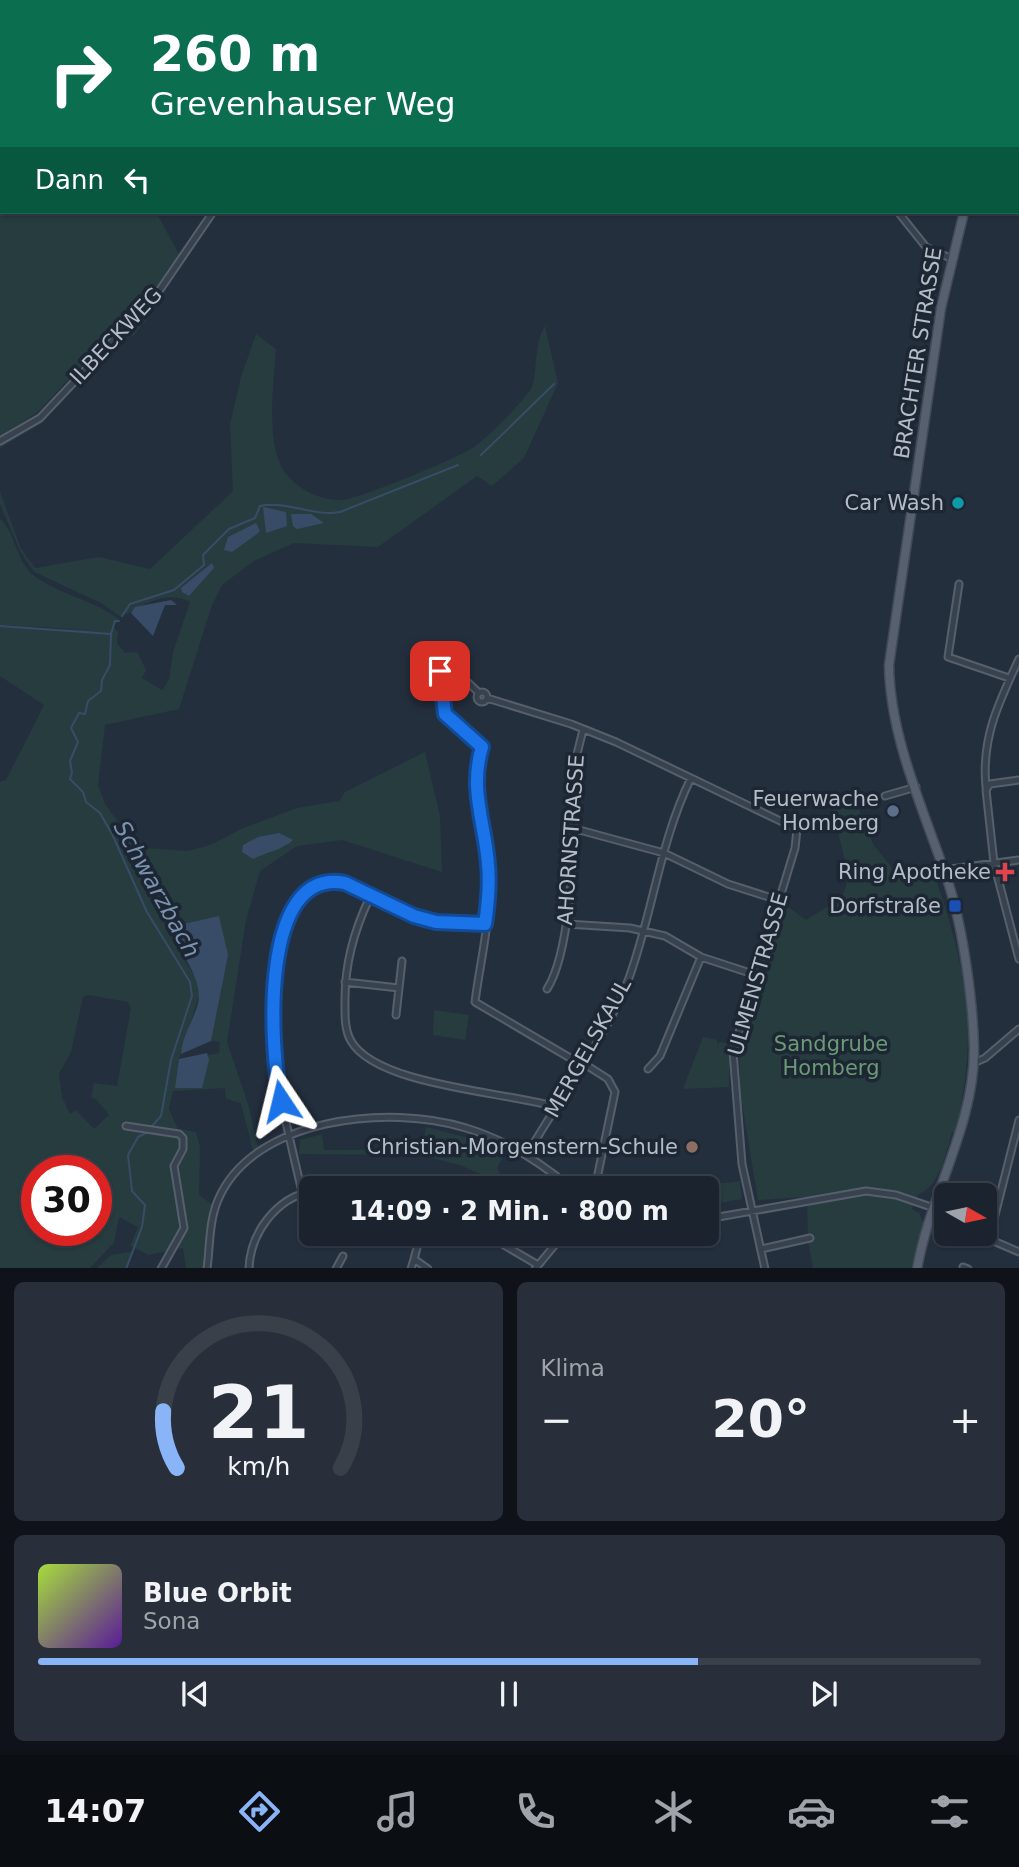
<!DOCTYPE html>
<html lang="de">
<meta charset="utf-8">
<style>
body{margin:0;font-family:"DejaVu Sans",sans-serif;background:#282f3a;color:#f1f3f6;height:100vh;display:flex;flex-direction:column;font-size:26px;white-space:nowrap}
*{box-sizing:border-box;margin:0}
p{font-size:23px;color:#a0a4aa}
.icon{flex:none;width:38px;height:38px;fill:none;stroke:currentColor;stroke-width:2;stroke-linecap:round;stroke-linejoin:round}
.map{position:relative;height:1268px;overflow:hidden}
.details{display:flex;flex-direction:column;gap:14px;padding:14px;background:#0f1319;flex:1}
.details>*{flex:none}
.hud{position:absolute;left:0px;top:0px;width:1020px;height:214px;box-shadow:0 2px 5px #0004,0 0 0 2px #39404a;background:#0b6e4f;color:#fff;overflow:hidden}
.needle{width:46px;rotate:99deg}
.controls{position:absolute;left:934px;top:1183px;display:grid;gap:14px}
.controls a{display:grid;place-items:center;width:63px;height:63px;border-radius:10px;background:#1b232e;box-shadow:0 2px 5px #0004,0 0 0 2px #39404a;font-size:35px}
.speed{position:absolute;left:21px;top:1155px;display:flex;gap:14px;font-size:35px;font-weight:700;text-align:center}
.speed>*{display:grid;place-content:center;width:91px;height:91px;border-radius:50%;background:#1b232e;box-shadow:0 2px 5px #0004,0 0 0 2px #39404a;line-height:1}
.speed .limit{border:10px solid #d22;background:#fff;color:#111}
.pin{position:absolute;display:grid;place-items:center;width:60px;height:60px;color:#fff;margin:-30px;border-radius:14px;box-shadow:0 4px 10px #0006}
.me{position:absolute;width:77px;margin:-38px;rotate:350deg;stroke-linejoin:round;filter:drop-shadow(0 0 5px #0008)}
.turn{display:flex;align-items:center;gap:24px;height:147px;padding:0 35px;font-size:32px}
.turn .icon{width:91px;height:91px;stroke-width:2.5}
.turn b{display:block;font-size:49px;line-height:60px}
.then{display:flex;align-items:center;height:66px;padding:0 35px;background:#0003;gap:14px;font-size:26px}
.big{font-size:52px;font-weight:800;line-height:1.1}
.details .widget{flex:1;display:flex;flex-direction:column;justify-content:center;gap:10px;min-width:0;padding:0 24px;border-radius:10px;background:#282f3a}
.details .dial{align-items:center;gap:0}
.dial svg{height:182px;overflow:visible;fill:none;stroke:#39404a;stroke-width:7;stroke-linecap:round;text-anchor:middle}
.dial text{fill:#f1f3f6;stroke:none}
.song{display:flex;align-items:center;gap:21px}
.cover{width:84px;height:84px;border-radius:10px;background:linear-gradient(135deg,hsl(80 70% 55%),hsl(270 70% 35%))}
.played{height:7px;border-radius:4px;background:linear-gradient(90deg,#8ab4f8 70%,#39404a 70%)}
.keys{display:flex;justify-content:space-around;direction:ltr}
.heat{display:flex;justify-content:space-between;align-items:center;font-size:38px;direction:ltr}
.details .tiles{flex:1;display:grid;gap:14px;grid-template-columns:1fr 1fr}
.widget:last-child{grid-column:span 2}
.trip{position:absolute;left:299px;top:1176px;width:420px;height:70px;border-radius:10px;background:#1b232e;box-shadow:0 2px 5px #0004,0 0 0 2px #39404a;font-weight:800;line-height:70px;text-align:center}
.tabs{display:flex;height:112px;justify-content:space-around;align-items:center;background:#0b0e12;color:#a0a4aa}
.tabs .icon{width:49px;height:49px}
.tabs .on{color:#8ab4f8}
.tabs b{font-size:32px;color:#f1f3f6}
.map>svg:first-child{display:block}
</style>
<div class="map">
<svg width="1019" height="1269" viewBox="0 0 1019 1269">
<rect width="100%" height="100%" fill="#242f3e"/>
<path fill="#263c3f" fill-rule="evenodd" d="M0 0H54L2 2V212H156L180 256 160 282 38 412 0 437Z
M164 0H510L511 1 165 2Z
M162 293 164 297 134 335 120 341 42 423 0 448V443L40 418Z
M545 326 558 383 524 458 492 486 477 476 378 547 294 543 254 561 222 585 212 605 179 709 105 725 98 785 105 804 119 823 148 848 188 851 213 844 243 828 297 808 339 801 345 792 425 752 440 816 442 872 342 840 297 846 260 871 246 920 227 1042 249 1107 258 1148 253 1151 241 1103 226 1099 225 1088 173 1091 169 1109 178 1129 196 1132 200 1147 199 1195 213 1205 204 1268H186L183 1248 149 1255 130 1246 138 1227 119 1217 114 1243 90 1268H0V782L6 780 44 705 0 676V627L93 630 0 625V519C14 529 16 560 32 574 54 593 92 599 119 619L113 627 118 632 117 643 125 653 137 652 146 670 142 678 162 690 169 680 173 652 190 602C164 589 142 606 121 617L101 603 34 572 20 551 0 504V492L21 549 35 568 99 557 150 569 233 491 230 424 241 377 256 334 276 349C274 383 264 447 287 475 300 491 323 501 343 500 361 498 464 456 477 445 495 430 514 410 529 392 539 380 532 346 545 326ZM259 837 287 846 268 851 253 859 243 845ZM212 918 216 1003 211 1041 220 1042 219 1053 208 1055 202 1085 179 1059 200 993 196 978 181 955 174 926ZM88 995 128 1002 131 1008 117 1086 94 1083 91 1098 96 1099 109 1115 94 1129 76 1110 70 1114 62 1097 59 1074 71 1052 83 997ZM37 1171H96V1230H37Z
M856 802 873 844 892 868 912 869 914 873 932 868C951 921 970 985 968 1042 967 1074 962 1103 956 1132H952C945 1156 941 1184 918 1195L912 1209 919 1213 924 1224 913 1268H813L808 1241 807 1197 758 1200 740 1091 739 1043 784 904 806 920 842 897 849 877 832 807Z
M434 1010 469 1015 465 1040 433 1035Z
M703 1037 717 1040V1044L721 1042 730 1044 729 1087 683 1089Z
M426 1127 469 1138 505 1153 497 1168 504 1180 518 1188H506L493 1179 462 1166 422 1155 299 1154 300 1140 322 1134 324 1150H422Z
M740 1181 742 1199 707 1205V1188H687Z
M134 1251 126 1268H97L111 1255Z"/>
<path fill="#394c67" d="M263 507 286 512 287 526 266 533Z
M291 514H311L324 523 297 529 293 526Z
M256 523 260 531 257 534 232 552 224 550 228 537Z
M212 563 214 568 189 596 182 592 181 588Z
M171 600 177 605H165L153 636 131 613 135 607Z
M279 833 293 840C283 850 266 852 253 859L242 852 243 845 258 837Z
M219 916 228 955 211 1041 181 1054C182 1038 192 1022 197 1007 206 982 180 953 170 930L174 926Z
M207 1053 209 1060 202 1088H175L179 1059Z"/>
<g fill="none" stroke-linecap="round" stroke-linejoin="round">
<path stroke="#394c67" stroke-width="2" d="M492 0 493 2
M941 2 942 0
M481 455 554 384
M122 616 130 604 174 590 204 565 203 555 229 529 255 518 260 506C286 500 313 517 340 512L458 465
M0 626 111 634 110 665 102 680 101 691 88 701 85 714 79 713 71 728 78 742 70 761 72 773 70 779 83 792 86 802 100 813 112 834 147 912 190 982 192 996 171 1060 161 1116 146 1133 138 1137 128 1155 132 1191 145 1205 142 1227 126 1269
M111 634 115 621H119"/>
<defs>
<path id="street" d="M767 2 770 0
M898 212 926 247 950 258
M0 441 40 418 157 294 213 212
M959 584 948 657 1009 678
M477 697a5 5 0 1 1 10 0a5 5 0 1 1-10 0Z
M479 693 456 671H440L445 714 483 747C467 794 488 833 489 879 491 920 480 962 475 1002L582 1065
M487 698 571 724 616 742 797 829 795 848 733 1052 742 1164 765 1269
M1019 780 990 784 986 790 994 863 1019 959
M986 787C981 738 999 702 1019 659
M885 796 916 787
M572 828 664 853 728 884 778 900
M943 870 1019 860
M370 897C354 930 345 962 345 999 345 1013 344 1029 351 1041 377 1086 507 1092 556 1107
M567 924 630 928 665 936 701 957 756 975
M345 982 399 988
M547 989C576 943 573 812 577 754L583 730
M396 1015 402 961
M583 1063 608 1079 615 1092 595 1188
M974 1063 985 1058 1019 1029
M648 1069 660 1056 701 957
M1019 1120 989 1239 1019 1252
M126 1126 179 1134 183 1138V1149L174 1166 184 1228 161 1269
M527 1155C560 1096 605 1041 629 978 653 912 660 841 691 778
M302 1192C281 1100 256 1018 288 925 296 902 306 880 334 881 355 881 373 899 391 908 422 921 452 923 485 924
M707 1219 866 1191 896 1195 934 1208
M485 1234 538 1265
M761 1249 810 1238
M414 1259 418 1244
M963 1267 968 1269
M207 1269C210 1246 209 1221 218 1200 253 1117 390 1104 466 1128 506 1140 539 1161 571 1188
M249 1269C250 1233 276 1198 312 1191
M336 1269 343 1256
M411 1269 414 1259 428 1269
M535 1269 564 1234"/>
<path id="primary" d="M1018 86 1019 85
M917 1269C930 1194 975 1125 974 1048 973 1001 963 929 949 885 926 815 890 740 889 665L941 308 964 212"/>
</defs>
<use href="#street" stroke="#565f6c" stroke-width="9"/>
<use href="#primary" stroke="#414a57" stroke-width="11"/>
<use href="#street" stroke="#38414e" stroke-width="5"/>
<use href="#primary" stroke="#56606e" stroke-width="8"/>
</g>
<g fill="none" stroke-linecap="round" stroke-linejoin="round">
<defs>
<path id="route" d="M281 1101C270 1050 258 866 345 883L414 916 436 922 485 924C488 904 490 884 488 864 485 823 469 790 482 747L445 714 440 671"/>
</defs>
<use href="#route" stroke="#114b97" stroke-width="18"/>
<use href="#route" stroke="#1a73e8" stroke-width="12"/>
</g>
<circle fill="#0f9aa8" stroke="#1d2633" stroke-width="2.5" cx="958" cy="503" r="7"/>
<circle fill="#5c6f8a" stroke="#1d2633" stroke-width="2.5" cx="893" cy="811" r="7"/>
<path fill="#e0444e" stroke="#1d2633" stroke-width="2.5" d="M1001.5 861.5h7v7h7v7h-7v7h-7v-7h-7v-7h7z"/>
<rect fill="#1a4fb4" stroke="#1d2633" stroke-width="2.5" x="948" y="899" width="14" height="14" rx="3.5"/>
<circle fill="#8d6e63" stroke="#1d2633" stroke-width="2.5" cx="692" cy="1147" r="7"/>
<g text-anchor="middle" dominant-baseline="central" stroke-width="7" stroke-linejoin="round" paint-order="stroke">
<g font-size="21" fill="#b4bcc9" stroke="#1d2633">
<text transform="translate(116 336) rotate(-47)">ILBECKWEG</text>
<text transform="translate(918 353) rotate(-81)">BRACHTER STRASSE</text>
<text transform="translate(571 840) rotate(-86)">AHORNSTRASSE</text>
<text transform="translate(758 974) rotate(-74)">ULMENSTRASSE</text>
<text transform="translate(588 1048) rotate(-61)">MERGELSKAUL</text>
</g>
<g font-size="21" fill="#b4bcc9" stroke="#1d2633" text-anchor="end">
<text x="944" y="503">Car Wash</text>
<text x="879" y="799">Feuerwache<tspan x="879" dy="24">Homberg</tspan></text>
<text x="991" y="872">Ring Apotheke</text>
<text x="941" y="906">Dorfstraße</text>
<text x="678" y="1147">Christian-Morgenstern-Schule</text>
</g>
<g font-size="21" fill="#6b9a76" stroke="#1d2633">
<text x="831" y="1044">Sandgrube<tspan x="831" dy="24">Homberg</tspan></text>
</g>
<g font-size="23" font-style="italic" fill="#7c92b1" stroke="#1d2633">
<text transform="translate(157 889) rotate(61)">Schwarzbach</text>
</g>
</g>
</svg>
<div class="controls">
<a><svg class="needle" viewBox="-14 -14 28 28"><path d="M0-13l5 13h-10z" fill="#e53935"/><path d="M0 13l5-13h-10z" fill="#a0a4aa"/></svg></a>
</div>
<div class="speed"><div class="limit">30</div></div>
<div class="pin" style="left:440px;top:671px;background:#d93025"><svg class="icon" aria-label="arrive" viewBox="0 0 24 24"><path d="M6 21V4h12l-3 4 3 4H6"/></svg></div>
<svg class="me" style="left:281px;top:1101px" viewBox="-20 -20 40 40"><path d="M0-17L14 15 0 8-14 15z" fill="#1a73e8" stroke="#fff" stroke-width="4"/></svg>
<div class="trip">14:09 · 2 Min. · 800 m</div>
<div class="hud">
<div class="turn"><svg class="icon" aria-label="right" viewBox="0 0 24 24"><path d="M7 20v-9h11M14 6l5 5-5 5"/></svg><div><b>260 m</b>Grevenhauser Weg</div></div>
<div class="then">Dann<svg class="icon" aria-label="left" viewBox="0 0 24 24"><path d="M17 20v-9H6M10 6l-5 5 5 5"/></svg></div>
</div>
</div>
<section class="details">
<div class="tiles">
<div class="widget dial"><svg viewBox="0 0 100 80">
<path d="M14 69A42 42 0 1 1 86 69"/>
<path d="M14 69A42 42 0 0 1 8 44" stroke="#8ab4f8"/>
<text x="50" y="56" font-size="32" font-weight="700">21</text>
<text x="50" y="72" font-size="11">km/h</text>
</svg></div>
<div class="widget"><p>Klima</p>
<div class="heat"><a>−</a><b class="big">20°</b><a>+</a></div>
</div>
<div class="widget">
<div class="song"><i class="cover"></i><div><b>Blue Orbit</b><p>Sona</p></div></div>
<div class="played"></div>
<div class="keys"><svg class="icon" aria-label="previous" viewBox="0 0 24 24"><path d="M18 5L8 12l10 7zM5 5v14"/></svg><svg class="icon" aria-label="pause" viewBox="0 0 24 24"><path d="M8 5v14M16 5v14"/></svg><svg class="icon" aria-label="next" viewBox="0 0 24 24"><path d="M6 5l10 7-10 7zM19 5v14"/></svg></div>
</div>
</div>
</section>
<nav class="tabs">
<b>14:07</b>
<svg class="icon on" aria-label="directions" viewBox="0 0 24 24"><path d="M12 3l9 9-9 9-9-9zM9 14v-3h6M13 9l2 2-2 2"/></svg>
<svg class="icon" aria-label="music" viewBox="0 0 24 24"><path d="M9 18V5l10-2v13"/><circle cx="6" cy="18" r="3"/><circle cx="16" cy="16" r="3"/></svg>
<svg class="icon" aria-label="phone" viewBox="0 0 24 24"><path d="M5 4h4l2 5-3 2q2 4 5 5l2-3 5 2v4C11 20 4 13 5 4z"/></svg>
<svg class="icon" aria-label="climate" viewBox="0 0 24 24"><path d="M12 3v18M4 7l16 10M4 17L20 7"/></svg>
<svg class="icon" aria-label="car" viewBox="0 0 24 24"><path d="M5 17H2v-5l4-1 3-4h7l3 4 3 1v5h-3M9 17h6M6 11h13"/><circle cx="7" cy="17" r="2"/><circle cx="17" cy="17" r="2"/></svg>
<svg class="icon" aria-label="filters" viewBox="0 0 24 24"><path d="M4 7h16M4 17h16"/><circle cx="9" cy="7" r="2"/><circle cx="15" cy="17" r="2"/></svg>
</nav>
